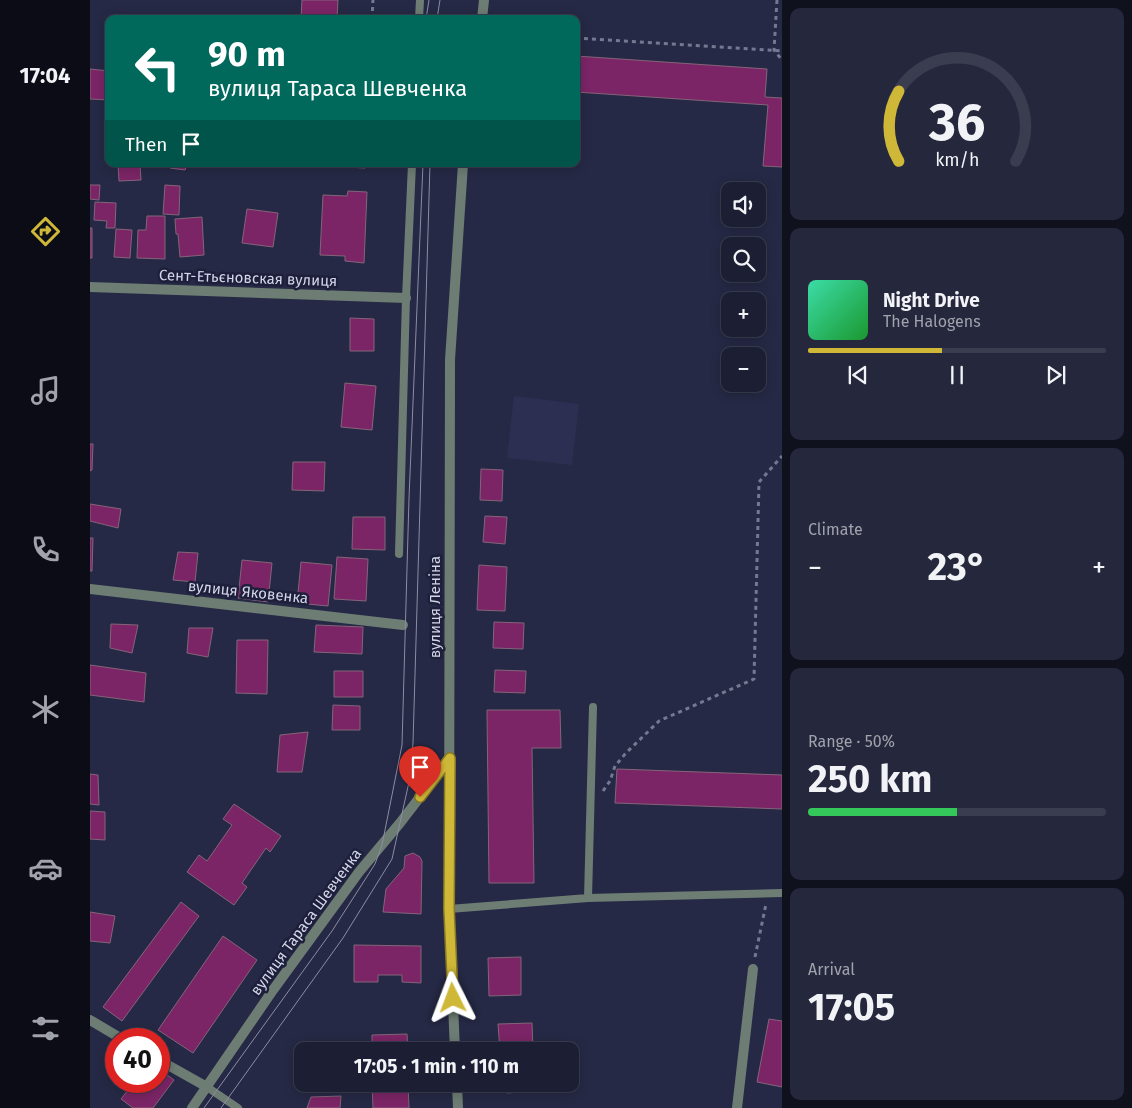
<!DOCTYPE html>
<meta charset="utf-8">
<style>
body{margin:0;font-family:"Fira Sans",sans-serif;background:#25273c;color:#f1f3f6;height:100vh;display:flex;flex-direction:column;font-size:19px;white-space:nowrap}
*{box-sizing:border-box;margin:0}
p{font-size:16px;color:#a0a2ac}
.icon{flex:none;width:28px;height:28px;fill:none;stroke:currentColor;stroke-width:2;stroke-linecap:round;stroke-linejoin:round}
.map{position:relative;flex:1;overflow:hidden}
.details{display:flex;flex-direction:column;gap:8px;padding:8px;background:#0f111d;width:350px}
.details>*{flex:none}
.guide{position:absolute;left:15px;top:15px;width:475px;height:152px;border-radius:10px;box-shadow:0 2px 12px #0003,0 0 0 1px #3a3d4f;background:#00695c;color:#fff;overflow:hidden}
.controls{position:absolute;left:631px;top:182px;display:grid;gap:10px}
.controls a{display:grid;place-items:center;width:45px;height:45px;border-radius:10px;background:#1c1f34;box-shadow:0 2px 12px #0003,0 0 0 1px #3a3d4f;font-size:25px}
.speed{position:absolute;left:15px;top:1028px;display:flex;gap:10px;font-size:25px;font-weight:700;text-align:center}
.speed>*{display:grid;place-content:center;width:65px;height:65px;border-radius:50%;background:#1c1f34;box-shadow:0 2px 12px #0003,0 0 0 1px #3a3d4f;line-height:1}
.speed .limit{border:8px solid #d22;background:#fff;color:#111}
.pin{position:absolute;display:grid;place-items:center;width:42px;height:42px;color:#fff;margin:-51px -21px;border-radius:50% 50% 50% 0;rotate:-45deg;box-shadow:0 0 5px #0007}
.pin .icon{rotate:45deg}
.me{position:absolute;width:55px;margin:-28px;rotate:357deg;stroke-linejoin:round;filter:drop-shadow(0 0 4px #0008)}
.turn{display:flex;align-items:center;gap:18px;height:105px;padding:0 20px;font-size:22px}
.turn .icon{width:65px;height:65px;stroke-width:2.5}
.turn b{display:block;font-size:35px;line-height:42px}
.then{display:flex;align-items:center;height:48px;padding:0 20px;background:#0003;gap:10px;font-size:19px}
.big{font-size:38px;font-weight:700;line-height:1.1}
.details .widget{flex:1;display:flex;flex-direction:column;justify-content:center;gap:8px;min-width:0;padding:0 18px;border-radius:10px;background:#25273c}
.details .dial{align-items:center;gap:0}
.dial svg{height:130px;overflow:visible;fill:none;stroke:#3a3d4f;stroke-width:7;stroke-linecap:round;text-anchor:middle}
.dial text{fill:#f1f3f6;stroke:none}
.song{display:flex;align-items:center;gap:15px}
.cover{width:60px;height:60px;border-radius:8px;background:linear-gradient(135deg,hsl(160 70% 55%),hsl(130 70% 35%))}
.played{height:5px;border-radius:2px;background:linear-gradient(90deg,#cfb837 45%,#3a3d4f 45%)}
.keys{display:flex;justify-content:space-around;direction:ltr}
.heat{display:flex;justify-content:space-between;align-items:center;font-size:28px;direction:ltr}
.charge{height:8px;border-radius:4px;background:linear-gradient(90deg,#34c759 50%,#3a3d4f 0)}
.trip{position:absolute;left:204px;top:1042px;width:285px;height:50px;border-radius:10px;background:#1c1f34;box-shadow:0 2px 12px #0003,0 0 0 1px #3a3d4f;font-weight:700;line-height:50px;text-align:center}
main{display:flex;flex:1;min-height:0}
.tabs{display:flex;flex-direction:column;width:90px;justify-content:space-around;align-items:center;background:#0b0c15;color:#a0a2ac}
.tabs .icon{width:35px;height:35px}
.tabs .on{color:#cfb837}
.tabs b{font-size:22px;color:#f1f3f6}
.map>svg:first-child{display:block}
</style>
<main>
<nav class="tabs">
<b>17:04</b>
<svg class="icon on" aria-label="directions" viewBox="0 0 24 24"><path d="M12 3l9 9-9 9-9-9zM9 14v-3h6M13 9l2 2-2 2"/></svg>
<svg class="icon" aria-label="music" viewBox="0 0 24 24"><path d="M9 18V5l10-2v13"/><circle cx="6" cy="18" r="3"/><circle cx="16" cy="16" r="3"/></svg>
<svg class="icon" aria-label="phone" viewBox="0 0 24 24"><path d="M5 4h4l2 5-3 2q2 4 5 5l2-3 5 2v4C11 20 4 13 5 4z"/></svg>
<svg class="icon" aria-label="climate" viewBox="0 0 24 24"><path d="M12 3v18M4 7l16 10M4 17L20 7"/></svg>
<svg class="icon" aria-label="car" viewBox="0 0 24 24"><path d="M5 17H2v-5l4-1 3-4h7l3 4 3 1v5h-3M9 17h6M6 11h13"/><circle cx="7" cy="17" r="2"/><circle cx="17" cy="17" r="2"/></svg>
<svg class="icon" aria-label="filters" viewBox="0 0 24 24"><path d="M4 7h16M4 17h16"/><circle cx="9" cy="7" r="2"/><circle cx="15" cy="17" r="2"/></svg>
</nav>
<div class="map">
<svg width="692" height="1108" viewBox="0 0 692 1108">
<rect width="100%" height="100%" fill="#262945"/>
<path fill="#2c2f52" d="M424 396 489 404 482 465 417 458Z"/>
<path fill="#7b2566" stroke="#84647a" d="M212 0H248L247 19H211Z
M486 56 677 69 675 97 692 98V167L673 166 678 105 486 92Z
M0 69 19 71V100L0 99Z
M28 164H50L51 180 29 181Z
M81 164H97L95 170 80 168Z
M126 164H151V166Z
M238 164H275V168L238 166Z
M0 185H10L9 200 0 199Z
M75 185 90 186 89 215 73 214Z
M258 191 277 192 274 263 255 261V256L230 255 233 195 257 196Z
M5 202 26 203 25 228H16L17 221 4 220Z
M157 209 188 213 183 247 152 243Z
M57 216H75V259L47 258 48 230H56Z
M112 217 114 255 90 257 88 234H86L85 219Z
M0 228H2V258H0Z
M26 229 42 230 40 258 24 257Z
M260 318 284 319V351H260Z
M255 383 286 386 282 430 251 427Z
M0 444H3L2 470 0 471Z
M203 462H235L234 491 202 490Z
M391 469 413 470 412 501 390 500Z
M0 504 31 509 28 528 0 521Z
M395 516 417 517 415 544 393 542Z
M263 517H295V550L262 549Z
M0 538H3L2 571H0Z
M88 552 108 553 105 582 83 580Z
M247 557 278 559 276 601 244 599Z
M152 560 182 563 178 602 148 598Z
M211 562 242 565 238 606 207 603Z
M389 565 417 567 415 611 387 610Z
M404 622 434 623 433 649 403 648Z
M21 624 48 625 42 653 20 648Z
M226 625 273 627 272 654 224 652Z
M99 628H123L118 657 97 653Z
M147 640H178L177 694 146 693Z
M0 665 56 673 54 702 0 695Z
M405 670 436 671 435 693 404 692Z
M244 671H273V697H244Z
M243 705 270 706V730H242Z
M397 710H470L471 748H442L444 883H399Z
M218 732 212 772H187L190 735Z
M527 769 692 775V809L525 803Z
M0 774 8 775 9 805 0 804Z
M144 804 191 836 180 852 176 848 152 883 157 887 144 905 97 872 109 855 117 861 142 825 133 819Z
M0 811 15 812V840L0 839Z
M323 853 330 857 332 861 331 914 293 912 296 889 314 868 315 856Z
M91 902 109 916 32 1021 13 1007Z
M0 912 25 916 20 943 0 941Z
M133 936 167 960 103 1053 68 1030Z
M264 945 331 946V983L312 982V975H288V982H264Z
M431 957V995L399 996 398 958Z
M679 1019 692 1021V1087L667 1082Z
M442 1023 443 1051H410L408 1024Z
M317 1034 318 1051H282V1035Z
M221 1047 248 1049 249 1051H221Z
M69 1069 84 1080 63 1108H43L31 1099 45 1081H69Z
M282 1084H318L319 1108H283Z
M415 1084H441L442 1091 417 1093Z
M251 1096 250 1108H217L221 1097Z"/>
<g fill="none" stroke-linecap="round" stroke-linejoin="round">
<path stroke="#757890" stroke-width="3" stroke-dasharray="4 4" stroke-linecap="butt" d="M687 0 684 50 692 60
M282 19 283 0
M486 38 692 51
M513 791 520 781 525 766 536 753 569 721 664 679 669 482 692 456
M665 957 676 904"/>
<path stroke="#6d7d73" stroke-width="8" d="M329 19 330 0
M309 554 316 298 322 164
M498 898 503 707
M359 909 498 898 692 893
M117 1087 148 1108"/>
<path stroke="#6d7d73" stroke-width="10" d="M0 287 316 298
M0 589 313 625
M0 1020 32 1039
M69 1060 117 1087
M102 1108 183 990 269 872 310 823 360 758
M647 1108 663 969"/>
<path stroke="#6d7d73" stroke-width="10" d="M392 19 394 0
M365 1051 359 909 360 360 373 164
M367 1084 368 1108"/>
<path stroke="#8b8da4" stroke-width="1" d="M336 19 339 0
M347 19 350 0
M114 1108 242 931 285 864 292 845 312 745 319 498 333 164
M131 1108 253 938 302 859 319 782 323 743 340 164"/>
</g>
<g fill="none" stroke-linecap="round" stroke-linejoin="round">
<defs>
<path id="route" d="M330 797 360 758 359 909 363 998"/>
</defs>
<use href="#route" stroke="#877824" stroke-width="12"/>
<use href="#route" stroke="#cfb837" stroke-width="9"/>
</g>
<g text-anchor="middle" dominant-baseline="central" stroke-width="5" stroke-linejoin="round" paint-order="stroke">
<g font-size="15" fill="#d3d5e8" stroke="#1d1f3b">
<text transform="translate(158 278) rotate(2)">Сент-Етьєновская вулиця</text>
<text transform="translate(158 592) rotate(6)">вулиця Яковенка</text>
<text transform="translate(345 607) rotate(-90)">вулиця Леніна</text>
<text transform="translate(216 922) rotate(-54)">вулиця Тараса Шевченка</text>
</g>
</g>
</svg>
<div class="controls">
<a><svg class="icon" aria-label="sound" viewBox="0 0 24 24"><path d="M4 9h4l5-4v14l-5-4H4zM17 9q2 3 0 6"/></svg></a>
<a><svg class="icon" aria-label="search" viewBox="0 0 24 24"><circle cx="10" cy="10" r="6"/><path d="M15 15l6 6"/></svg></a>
<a>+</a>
<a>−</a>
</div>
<div class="speed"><div class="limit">40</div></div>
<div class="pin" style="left:330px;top:797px;background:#d93025"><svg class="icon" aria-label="arrive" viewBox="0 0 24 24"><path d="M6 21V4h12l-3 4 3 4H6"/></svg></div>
<svg class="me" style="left:363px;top:998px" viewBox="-20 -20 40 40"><path d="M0-17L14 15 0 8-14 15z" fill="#cfb837" stroke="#fff" stroke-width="4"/></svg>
<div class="trip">17:05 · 1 min · 110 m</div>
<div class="guide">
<div class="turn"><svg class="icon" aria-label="left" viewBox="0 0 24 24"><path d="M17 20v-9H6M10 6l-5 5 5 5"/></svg><div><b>90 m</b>вулиця Тараса Шевченка</div></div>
<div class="then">Then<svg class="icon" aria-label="arrive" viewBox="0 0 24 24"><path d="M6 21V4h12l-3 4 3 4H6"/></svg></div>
</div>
</div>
<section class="details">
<div class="widget dial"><svg viewBox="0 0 100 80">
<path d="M14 69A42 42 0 1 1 86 69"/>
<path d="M14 69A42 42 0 0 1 14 26" stroke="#cfb837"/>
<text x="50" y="56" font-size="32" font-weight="700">36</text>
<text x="50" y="72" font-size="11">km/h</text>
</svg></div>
<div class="widget">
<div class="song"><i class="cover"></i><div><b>Night Drive</b><p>The Halogens</p></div></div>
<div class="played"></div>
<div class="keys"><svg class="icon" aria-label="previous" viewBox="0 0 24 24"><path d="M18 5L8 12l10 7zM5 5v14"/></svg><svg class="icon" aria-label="pause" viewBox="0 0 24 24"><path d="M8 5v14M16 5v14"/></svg><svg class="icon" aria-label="next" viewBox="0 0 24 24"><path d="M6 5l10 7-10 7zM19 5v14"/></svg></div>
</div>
<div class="widget"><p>Climate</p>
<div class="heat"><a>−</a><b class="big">23°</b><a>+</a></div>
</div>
<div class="widget"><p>Range · 50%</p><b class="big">250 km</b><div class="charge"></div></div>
<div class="widget"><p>Arrival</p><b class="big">17:05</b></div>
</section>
</main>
